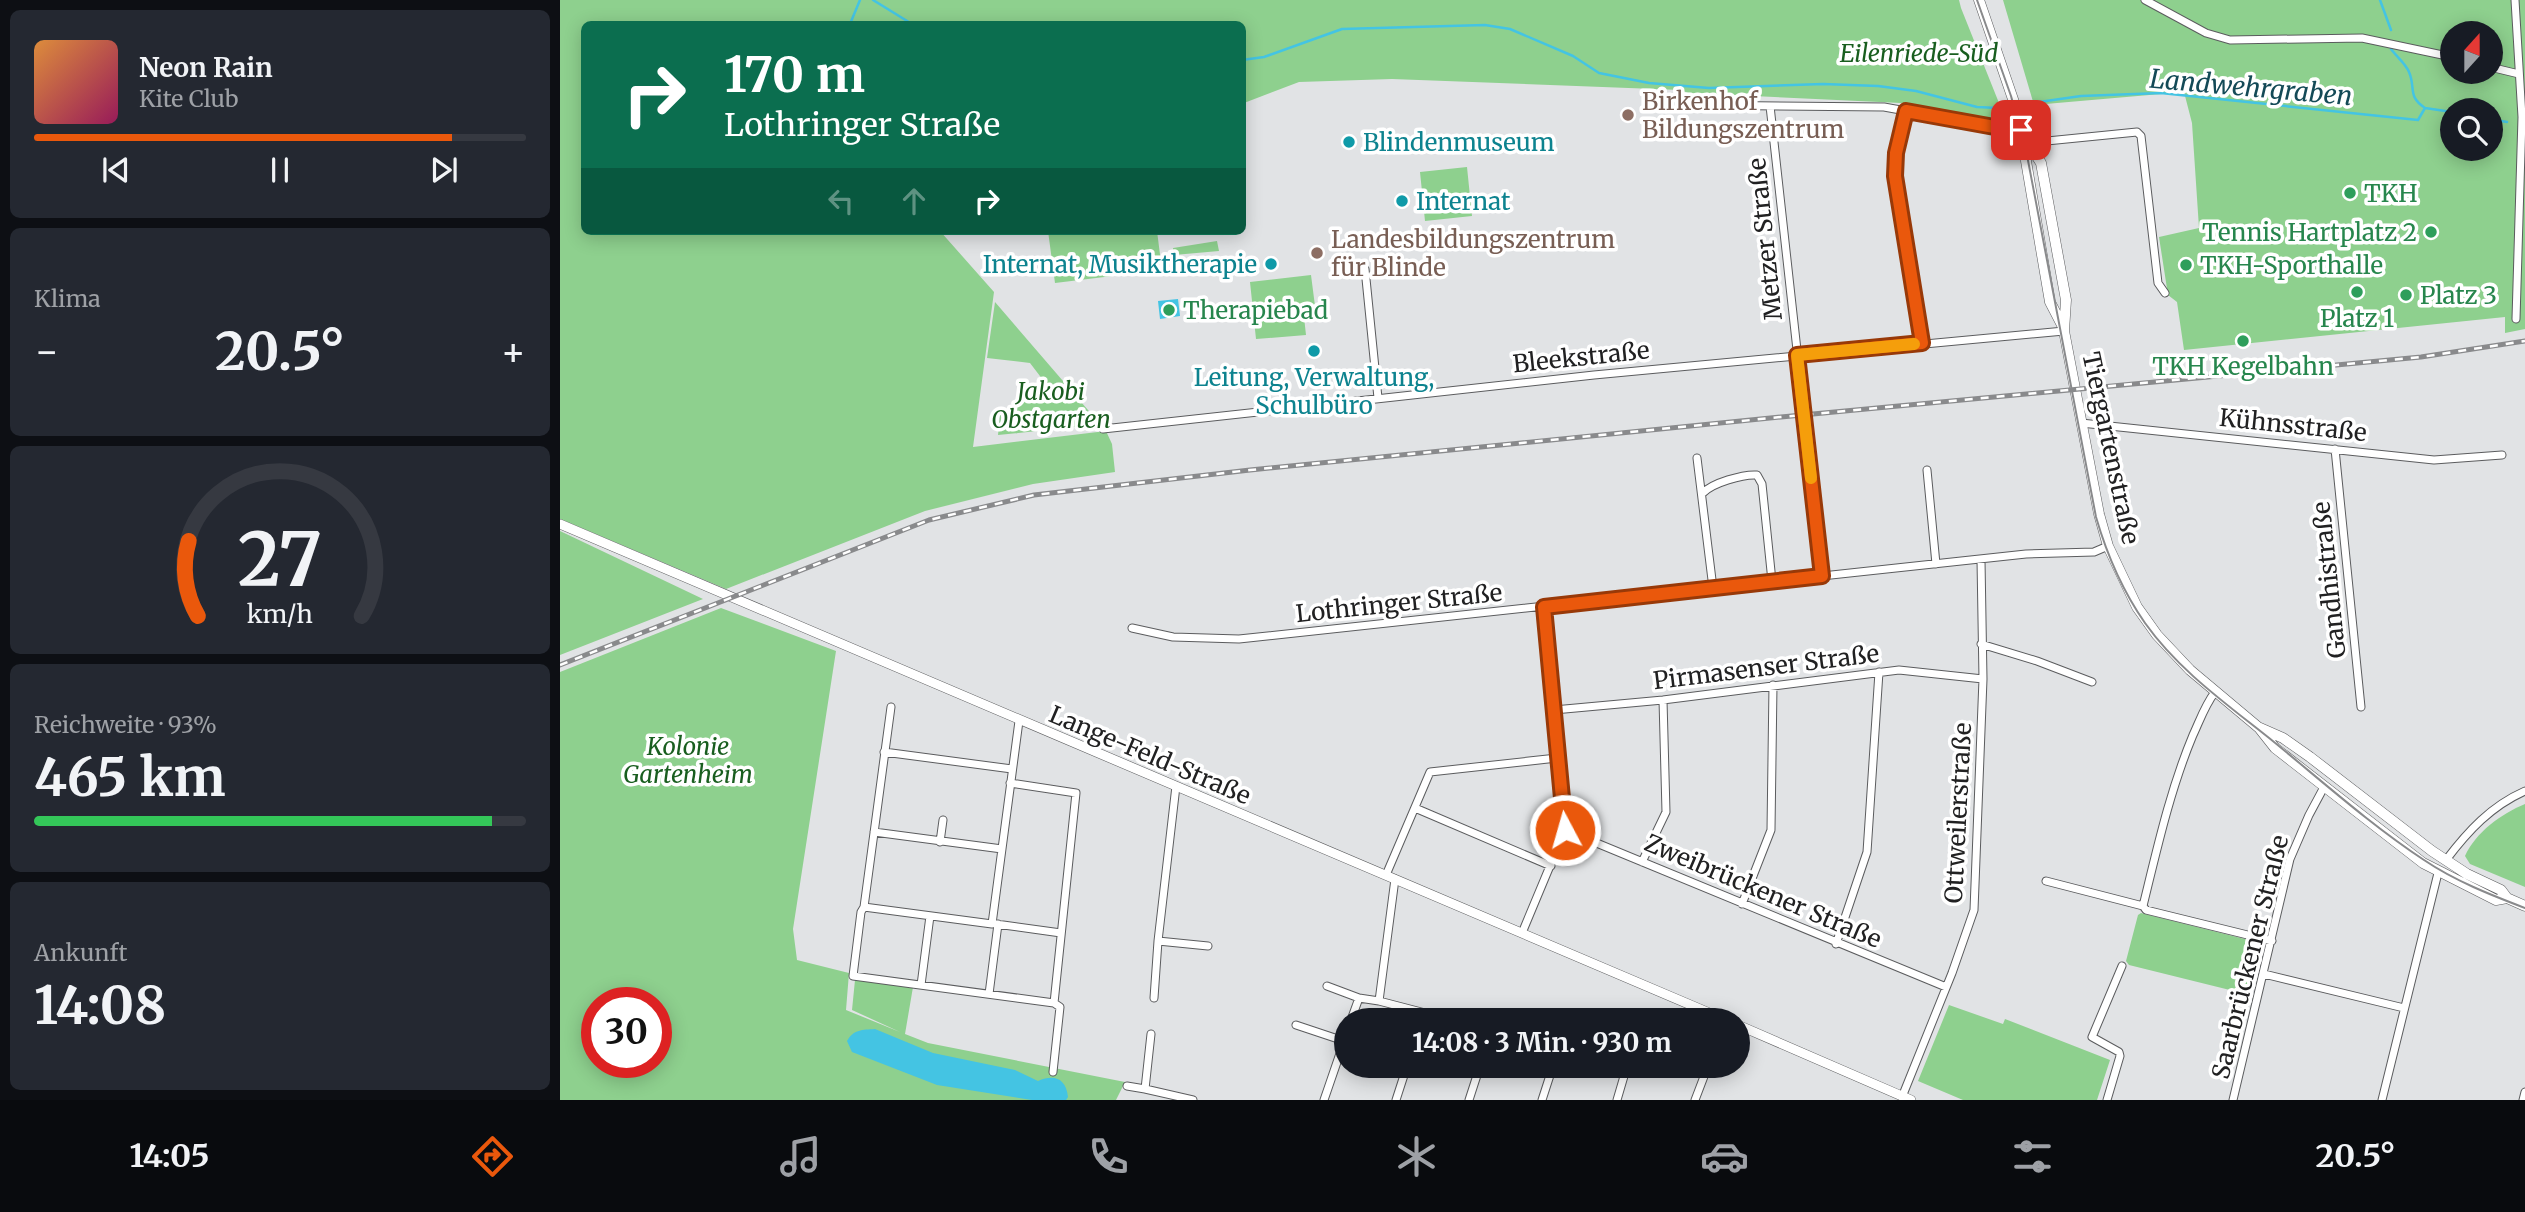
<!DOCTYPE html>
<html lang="de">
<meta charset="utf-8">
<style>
body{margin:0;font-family:Merriweather,serif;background:#242831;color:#f1f3f6;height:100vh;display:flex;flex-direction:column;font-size:26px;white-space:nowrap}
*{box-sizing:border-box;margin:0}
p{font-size:23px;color:#9ea1a6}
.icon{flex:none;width:38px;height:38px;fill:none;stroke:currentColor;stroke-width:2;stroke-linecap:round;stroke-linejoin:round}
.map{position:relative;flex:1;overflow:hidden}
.sheet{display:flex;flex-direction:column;gap:10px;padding:10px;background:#0d0f14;width:560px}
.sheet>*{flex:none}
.banner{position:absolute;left:21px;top:21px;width:665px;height:214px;border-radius:10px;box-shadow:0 4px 18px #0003;background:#0b6e4f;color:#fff;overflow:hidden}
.needle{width:46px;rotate:21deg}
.controls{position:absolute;left:1880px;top:21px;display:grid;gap:14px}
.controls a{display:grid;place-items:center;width:63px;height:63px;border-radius:50%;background:#171b24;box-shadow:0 4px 18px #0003;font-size:35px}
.speed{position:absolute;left:21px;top:987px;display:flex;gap:14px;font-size:35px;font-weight:700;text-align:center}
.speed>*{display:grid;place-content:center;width:91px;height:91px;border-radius:50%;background:#171b24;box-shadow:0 4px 18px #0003;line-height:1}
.speed .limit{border:10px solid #d22;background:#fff;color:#111}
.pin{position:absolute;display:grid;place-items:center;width:60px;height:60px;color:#fff;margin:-30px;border-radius:14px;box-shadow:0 4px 10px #0006}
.me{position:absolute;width:77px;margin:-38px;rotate:354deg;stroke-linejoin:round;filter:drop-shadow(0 0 5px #0008)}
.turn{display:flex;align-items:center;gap:24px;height:147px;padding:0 28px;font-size:32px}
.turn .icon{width:91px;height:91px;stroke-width:2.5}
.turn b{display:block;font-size:49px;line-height:60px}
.lanes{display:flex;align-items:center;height:66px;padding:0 28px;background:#0003;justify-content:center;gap:35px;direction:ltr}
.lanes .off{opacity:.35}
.big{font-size:52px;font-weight:700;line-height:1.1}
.sheet .tile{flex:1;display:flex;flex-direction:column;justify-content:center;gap:10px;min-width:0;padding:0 24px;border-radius:10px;background:#242831}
.sheet .dial{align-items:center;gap:0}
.dial svg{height:182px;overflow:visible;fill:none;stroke:#363941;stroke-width:7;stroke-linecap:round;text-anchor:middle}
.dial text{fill:#f1f3f6;stroke:none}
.song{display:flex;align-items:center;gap:21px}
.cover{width:84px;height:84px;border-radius:10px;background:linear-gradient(135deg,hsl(30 70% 55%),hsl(330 70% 35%))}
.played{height:7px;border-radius:4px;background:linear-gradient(90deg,#ea580c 85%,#363941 85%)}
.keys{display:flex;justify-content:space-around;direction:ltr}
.heat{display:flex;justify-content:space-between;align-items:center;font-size:38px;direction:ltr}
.charge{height:10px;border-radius:5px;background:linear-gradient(90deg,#34c759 93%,#363941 0)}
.trip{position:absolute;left:774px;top:1008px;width:416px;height:70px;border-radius:35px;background:#171b24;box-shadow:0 4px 18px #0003;font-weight:700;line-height:70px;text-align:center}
.menu{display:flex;height:112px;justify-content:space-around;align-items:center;background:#090b0e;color:#9ea1a6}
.menu .icon{width:49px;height:49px}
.menu .active{color:#ea580c}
.menu b{font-size:32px;color:#f1f3f6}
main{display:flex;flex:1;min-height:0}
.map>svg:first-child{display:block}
</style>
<main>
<section class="sheet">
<div class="tile">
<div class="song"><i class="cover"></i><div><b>Neon Rain</b><p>Kite Club</p></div></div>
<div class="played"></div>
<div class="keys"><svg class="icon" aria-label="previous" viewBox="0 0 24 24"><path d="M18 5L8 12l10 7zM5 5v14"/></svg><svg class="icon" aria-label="pause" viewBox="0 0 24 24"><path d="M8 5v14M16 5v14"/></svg><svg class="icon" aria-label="next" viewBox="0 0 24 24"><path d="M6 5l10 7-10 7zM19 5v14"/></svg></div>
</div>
<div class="tile"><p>Klima</p>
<div class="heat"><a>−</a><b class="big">20.5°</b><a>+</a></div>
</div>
<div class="tile dial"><svg viewBox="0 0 100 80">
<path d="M14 69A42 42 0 1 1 86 69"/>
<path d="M14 69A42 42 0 0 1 10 36" stroke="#ea580c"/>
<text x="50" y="56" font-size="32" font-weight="700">27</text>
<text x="50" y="72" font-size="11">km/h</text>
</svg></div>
<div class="tile"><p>Reichweite · 93%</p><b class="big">465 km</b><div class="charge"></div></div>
<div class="tile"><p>Ankunft</p><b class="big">14:08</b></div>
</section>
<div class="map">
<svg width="1965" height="1100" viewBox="0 0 1965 1100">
<rect width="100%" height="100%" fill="#e1e3e5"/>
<path fill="#8ed08e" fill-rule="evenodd" d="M0 0H1399L1401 8 1447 123 1341 103 1128 93 1121 90 832 79 739 82 684 103 683 114 682 24H24V231H380L434 292 413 447 546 431 552 444 555 472 473 484 365 511 166 589 0 519Z
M1443 0H1965V329L1945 333V317L1624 350 1617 302 1608 295 1599 237 1639 228 1632 123 1624 92 1474 105ZM1892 33H1930V72H1892ZM1892 110H1930V149H1892Z
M907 167 912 216 865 221 860 172Z
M488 231H597L602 270 495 283Z
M657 241 659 251 614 255 613 248Z
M751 275 755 306 743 308 746 335 696 339 690 282Z
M435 302 534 417 536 420 534 425 438 435 440 415 483 380 470 363 427 358Z
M0 531 143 599 0 655Z
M161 608 276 651 233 929 237 960 289 973 286 1010 340 1032 292 1010 295 980 353 987 345 1034 368 1043 565 1082 556 1100H0V672ZM37 1003H96V1062H37Z
M1965 804V887L1910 864 1905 856C1916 832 1941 814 1965 804Z
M1581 913 1701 943 1703 948 1692 991 1686 994 1569 965 1566 961 1578 915Z
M1389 1005 1443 1024 1445 1019 1550 1060 1537 1100H1403L1358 1081Z"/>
<path fill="#44c4e3" d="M618 299 620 316 600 319 598 301Z
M315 1029 373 1053 455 1070 478 1081C494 1074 506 1078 508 1097L506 1100H472L377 1085 292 1052 287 1041C294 1029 302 1030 315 1029Z"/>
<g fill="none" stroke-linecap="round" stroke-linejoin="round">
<path stroke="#44c4e3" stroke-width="2.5" d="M313 0 352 24
M1820 0 1831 30
M290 24 300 0
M1831 49C1836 56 1846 64 1849 72 1856 88 1847 96 1865 108
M682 60 704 57 782 29 925 25 950 29 1013 56 1039 73 1089 83 1149 88 1263 84 1318 86 1356 91 1417 107 1439 108
M1479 102 1521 96 1601 93 1858 120 1865 108 1892 112
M1930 119 1947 122"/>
<defs>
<path id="minor" d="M1585 0 1646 33 1670 40 1802 38 1892 57
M1955 0 1962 117 1956 319
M1930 67 1959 74
M1125 105 1324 107 1451 130H1464
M1210 106 1262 576
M1346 111 1336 153 1335 176 1362 343
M1468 143 1577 132 1581 136 1598 283 1605 293
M805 269 818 398
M1521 423 1874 460 1942 455
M543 429 1034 375 1504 331
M1775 449 1801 707
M1137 458 1153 588
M1367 470 1376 564
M1143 493C1152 483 1183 474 1197 475L1202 484 1212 581
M572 628 613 637 679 639 1466 554 1534 552 1548 546
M1421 644 1477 661 1532 682
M331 707 304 907 432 924 459 721
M994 710 1103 700 1339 670 1423 679
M324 752 452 769
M450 783 516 793 494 1003 500 1007 493 1072
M855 808 991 866
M1005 830 1386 987
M314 832 442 849
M380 842 383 820
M1886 860C1908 831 1931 806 1965 791
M1082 862 1106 812 1103 700
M826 875 870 772 997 758
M835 879 819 1001 892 1020
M1486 881 1583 906 1586 910 1712 941
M1182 904 1211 830 1213 685
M1583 906C1597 849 1610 790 1633 735 1640 720 1645 705 1655 692
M304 907 301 912 293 976 494 1003
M436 924 501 933
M962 933 1005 830 984 607
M598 941 648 946
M1276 944 1307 852 1319 672
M1704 974 1844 1008
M361 985 370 916
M767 986 799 998
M429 994 438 924
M594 998 598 941 616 786
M791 1020 799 998 819 1001
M736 1025 784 1041
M591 1034 585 1089 633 1100
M567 1086 585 1089
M1342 1097 1392 973 1414 910 1423 679 1421 560
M764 1100 786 1036
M836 1100 847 1066
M909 1100 920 1066
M982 1100 993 1066
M1057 1100 1067 1066
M1135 1100 1148 1066
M1547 1100 1560 1056 1559 1052 1532 1037 1562 966
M1673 1100 1730 859 1749 815 1764 787
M1822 1100 1878 873
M1963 1100 1965 1092"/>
<path id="tertiary" d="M0 524 1166 1020
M1178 1025 1351 1100"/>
<path id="secondary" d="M1419 0 1468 143 1481 163 1506 300 1504 331 1539 514 1548 546 1577 607 1597 635 1630 670 1698 727 1723 738 1750 757 1872 851 1907 874 1941 890 1947 898 1965 906
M1468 143 1466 161 1490 302 1503 327
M1700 729 1715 748 1863 863 1936 900 1947 898"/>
</defs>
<use href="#minor" stroke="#5b5c5e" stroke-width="9"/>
<use href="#tertiary" stroke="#5b5c5e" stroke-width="10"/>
<use href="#secondary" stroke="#5b5c5e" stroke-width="11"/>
<use href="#minor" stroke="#fff" stroke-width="7"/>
<use href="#tertiary" stroke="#fff" stroke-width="9"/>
<use href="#secondary" stroke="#fff" stroke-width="10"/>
<path stroke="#898a8c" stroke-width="2" d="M1417 0 1451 96 1466 150 1536 517C1547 555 1562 590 1585 623 1619 671 1668 705 1714 742 1763 782 1811 825 1864 860 1895 881 1931 895 1965 908"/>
<defs>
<path id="rail" d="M0 665 369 520 474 495 690 470 1221 417 1861 357 1965 341"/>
</defs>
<use href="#rail" stroke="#898a8c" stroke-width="5"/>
<use href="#rail" stroke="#fff" stroke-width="2.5" stroke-dasharray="8" stroke-linecap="butt"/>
</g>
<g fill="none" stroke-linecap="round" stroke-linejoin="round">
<defs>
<path id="route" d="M1005 830 984 607 1262 576 1237 355 1362 343 1335 176 1336 153 1346 111 1451 130H1461"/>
</defs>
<use href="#route" stroke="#983908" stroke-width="18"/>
<use href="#route" stroke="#ea580c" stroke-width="12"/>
<path stroke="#f59e0b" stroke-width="12" d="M1251 478 1237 355 1354 344"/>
</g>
<g fill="#8d6e63" stroke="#fff" stroke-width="2.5">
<circle cx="1068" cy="115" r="7"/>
<circle cx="757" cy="253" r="7"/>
</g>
<g fill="#0f9aa8" stroke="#fff" stroke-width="2.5">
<circle cx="789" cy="142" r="7"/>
<circle cx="842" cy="201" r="7"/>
<circle cx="711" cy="264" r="7"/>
<circle cx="754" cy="351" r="7"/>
</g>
<g fill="#2e9e5b" stroke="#fff" stroke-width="2.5">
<circle cx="1790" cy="193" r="7"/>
<circle cx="1871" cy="232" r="7"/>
<circle cx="1626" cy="265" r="7"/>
<circle cx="1797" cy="292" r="7"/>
<circle cx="1846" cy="295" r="7"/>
<circle cx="609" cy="310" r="7"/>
<circle cx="1683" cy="341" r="7"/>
</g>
<g text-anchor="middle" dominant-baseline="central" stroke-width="7" stroke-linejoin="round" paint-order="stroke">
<g font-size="24" font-style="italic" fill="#195e1f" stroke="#fff">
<text x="1359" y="53">Eilenriede-Süd</text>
<text x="491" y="391">Jakobi<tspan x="491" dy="28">Obstgarten</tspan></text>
<text x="128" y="746">Kolonie<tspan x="128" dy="28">Gartenheim</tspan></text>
</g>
<g font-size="24" fill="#785e54" stroke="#fff" text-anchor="start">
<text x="1082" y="101">Birkenhof<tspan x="1082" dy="28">Bildungszentrum</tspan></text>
<text x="771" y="239">Landesbildungszentrum<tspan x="771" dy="28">für Blinde</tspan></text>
</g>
<g font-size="24" fill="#0d838f" stroke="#fff" text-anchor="start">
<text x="803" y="142">Blindenmuseum</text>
<text x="856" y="201">Internat</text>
<text x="697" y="264" text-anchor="end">Internat, Musiktherapie</text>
<text x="754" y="377" text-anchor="middle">Leitung, Verwaltung,<tspan x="754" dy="28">Schulbüro</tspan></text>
</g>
<g font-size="24" fill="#27864d" stroke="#fff" text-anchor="start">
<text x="1804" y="193">TKH</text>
<text x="1857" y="232" text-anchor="end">Tennis Hartplatz 2</text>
<text x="1640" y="265">TKH-Sporthalle</text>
<text x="1860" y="295">Platz 3</text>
<text x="623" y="310">Therapiebad</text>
<text x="1797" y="318" text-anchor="middle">Platz 1</text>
<text x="1683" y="366" text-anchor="middle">TKH Kegelbahn</text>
</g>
<g font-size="24" fill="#212122" stroke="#fff">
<text transform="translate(1205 239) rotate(-96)">Metzer Straße</text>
<text transform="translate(1021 357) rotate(-6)">Bleekstraße</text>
<text transform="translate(1733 425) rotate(6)">Kühnsstraße</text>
<text transform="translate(1551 448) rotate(78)">Tiergartenstraße</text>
<text transform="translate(1769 580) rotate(-96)">Gandhistraße</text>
<text transform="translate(839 603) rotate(-6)">Lothringer Straße</text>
<text transform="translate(1206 667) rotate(-7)">Pirmasenser Straße</text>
<text transform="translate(590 755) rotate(23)">Lange-Feld-Straße</text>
<text transform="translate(1398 813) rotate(-87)">Ottweilerstraße</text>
<text transform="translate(1203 891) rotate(23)">Zweibrückener Straße</text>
<text transform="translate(1690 957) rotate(-76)">Saarbrückener Straße</text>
</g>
<g font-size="26" font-style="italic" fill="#144a57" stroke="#fff">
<text transform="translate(1691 87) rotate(5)">Landwehrgraben</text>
</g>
</g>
</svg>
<div class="controls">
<a><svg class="needle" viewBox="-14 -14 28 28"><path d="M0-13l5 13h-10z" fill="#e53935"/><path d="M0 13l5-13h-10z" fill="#9ea1a6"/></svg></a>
<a><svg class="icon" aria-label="search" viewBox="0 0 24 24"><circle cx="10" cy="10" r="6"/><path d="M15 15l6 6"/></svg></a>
</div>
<div class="speed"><div class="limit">30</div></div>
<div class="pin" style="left:1461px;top:130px;background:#d93025"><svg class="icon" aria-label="arrive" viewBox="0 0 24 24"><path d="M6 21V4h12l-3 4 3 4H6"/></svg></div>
<svg class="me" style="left:1005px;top:830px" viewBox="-20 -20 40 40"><circle r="17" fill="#ea580c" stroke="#fff" stroke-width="3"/><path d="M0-11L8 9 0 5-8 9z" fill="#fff"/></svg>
<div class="trip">14:08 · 3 Min. · 930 m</div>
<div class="banner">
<div class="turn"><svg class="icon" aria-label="right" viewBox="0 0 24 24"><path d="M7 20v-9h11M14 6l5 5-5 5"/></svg><div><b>170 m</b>Lothringer Straße</div></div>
<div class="lanes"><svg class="icon off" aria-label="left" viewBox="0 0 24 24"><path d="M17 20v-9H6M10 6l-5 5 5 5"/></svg><svg class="icon off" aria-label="ahead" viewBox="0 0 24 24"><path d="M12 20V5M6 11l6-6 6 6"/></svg><svg class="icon" aria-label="right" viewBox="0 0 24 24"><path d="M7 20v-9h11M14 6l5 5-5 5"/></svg></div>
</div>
</div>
</main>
<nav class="menu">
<b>14:05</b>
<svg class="icon active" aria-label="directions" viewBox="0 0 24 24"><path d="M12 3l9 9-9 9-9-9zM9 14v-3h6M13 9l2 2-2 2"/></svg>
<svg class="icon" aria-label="music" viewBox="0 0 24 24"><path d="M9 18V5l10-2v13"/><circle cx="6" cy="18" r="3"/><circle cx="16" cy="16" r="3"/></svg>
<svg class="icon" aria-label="phone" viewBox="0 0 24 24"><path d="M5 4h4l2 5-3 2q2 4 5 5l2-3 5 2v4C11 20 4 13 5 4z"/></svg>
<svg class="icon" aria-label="climate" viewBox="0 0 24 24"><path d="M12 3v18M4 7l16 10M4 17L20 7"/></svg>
<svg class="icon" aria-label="car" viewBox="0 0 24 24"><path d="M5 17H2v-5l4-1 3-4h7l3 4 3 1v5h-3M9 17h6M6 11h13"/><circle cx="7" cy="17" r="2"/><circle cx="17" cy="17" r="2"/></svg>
<svg class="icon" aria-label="filters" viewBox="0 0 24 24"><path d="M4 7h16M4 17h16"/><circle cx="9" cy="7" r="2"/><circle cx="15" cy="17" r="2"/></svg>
<b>20.5°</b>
</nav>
